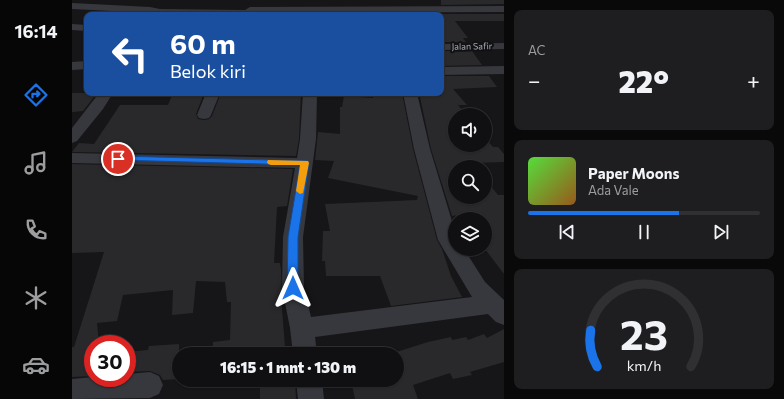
<!DOCTYPE html>
<html lang="id">
<meta charset="utf-8">
<style>
body{margin:0;font-family:Commissioner,sans-serif;background:#1e1e20;color:#f1f3f6;height:100vh;display:flex;flex-direction:column;font-size:15px;white-space:nowrap}
*{box-sizing:border-box;margin:0}
p{font-size:13px;color:#9c9d9f}
.icon{flex:none;width:22px;height:22px;fill:none;stroke:currentColor;stroke-width:2;stroke-linecap:round;stroke-linejoin:round}
.map{position:relative;flex:1;overflow:hidden}
.details{display:flex;flex-direction:column;gap:10px;padding:10px;background:#09090a;width:280px}
.details>*{flex:none}
.guide{position:absolute;left:12px;top:12px;width:360px;height:84px;border-radius:8px;box-shadow:0 1px 3px #0004,0 0 0 1px #303032;background:#1a4fa0;color:#fff;overflow:hidden}
.tools{position:absolute;left:376px;top:108px;display:grid;gap:8px}
.tools a{display:grid;place-items:center;width:44px;height:44px;border-radius:50%;background:#101012;box-shadow:0 1px 3px #0004,0 0 0 1px #303032;font-size:20px}
.speed{position:absolute;left:12px;top:335px;display:flex;gap:8px;font-size:20px;font-weight:700;text-align:center}
.speed>*{display:grid;place-content:center;width:52px;height:52px;border-radius:50%;background:#101012;box-shadow:0 1px 3px #0004,0 0 0 1px #303032;line-height:1}
.speed .limit{border:6px solid #d22;background:#fff;color:#111}
.pin{position:absolute;display:grid;place-items:center;width:34px;height:34px;color:#fff;margin:-17px;border:2px solid #fff;border-radius:50%;box-shadow:0 1px 4px #0007}
.me{position:absolute;width:44px;margin:-22px;rotate:0deg;stroke-linejoin:round;filter:drop-shadow(0 0 3px #0008)}
.turn{display:flex;align-items:center;gap:14px;height:84px;padding:0 20px;font-size:18px}
.turn .icon{width:52px;height:52px;stroke-width:2.5}
.turn b{display:block;font-size:28px;line-height:34px}
.big{font-size:30px;font-weight:800;line-height:1.1}
.details .widget{flex:1;display:flex;flex-direction:column;justify-content:center;gap:6px;min-width:0;padding:0 14px;border-radius:8px;background:#1e1e20}
.details .dial{align-items:center;gap:0}
.dial svg{height:104px;overflow:visible;fill:none;stroke:#303032;stroke-width:7;stroke-linecap:round;text-anchor:middle}
.dial text{fill:#f1f3f6;stroke:none}
.song{display:flex;align-items:center;gap:12px}
.cover{width:48px;height:48px;border-radius:6px;background:linear-gradient(135deg,hsl(110 70% 55%),hsl(30 70% 35%))}
.played{height:4px;border-radius:2px;background:linear-gradient(90deg,#1a73e8 65%,#303032 65%)}
.keys{display:flex;justify-content:space-around;direction:ltr}
.heat{display:flex;justify-content:space-between;align-items:center;font-size:22px;direction:ltr}
.trip{position:absolute;left:100px;top:347px;width:232px;height:40px;border-radius:20px;background:#101012;box-shadow:0 1px 3px #0004,0 0 0 1px #303032;font-weight:800;line-height:40px;text-align:center}
main{display:flex;flex:1;min-height:0}
.tab-bar{display:flex;flex-direction:column;width:72px;justify-content:space-around;align-items:center;background:#060607;color:#9c9d9f}
.tab-bar .icon{width:28px;height:28px}
.tab-bar .current{color:#1a73e8}
.tab-bar b{font-size:18px;color:#f1f3f6}
.map>svg:first-child{display:block}
</style>
<main>
<nav class="tab-bar">
<b>16:14</b>
<svg class="icon current" aria-label="directions" viewBox="0 0 24 24"><path d="M12 3l9 9-9 9-9-9zM9 14v-3h6M13 9l2 2-2 2"/></svg>
<svg class="icon" aria-label="music" viewBox="0 0 24 24"><path d="M9 18V5l10-2v13"/><circle cx="6" cy="18" r="3"/><circle cx="16" cy="16" r="3"/></svg>
<svg class="icon" aria-label="phone" viewBox="0 0 24 24"><path d="M5 4h4l2 5-3 2q2 4 5 5l2-3 5 2v4C11 20 4 13 5 4z"/></svg>
<svg class="icon" aria-label="climate" viewBox="0 0 24 24"><path d="M12 3v18M4 7l16 10M4 17L20 7"/></svg>
<svg class="icon" aria-label="car" viewBox="0 0 24 24"><path d="M5 17H2v-5l4-1 3-4h7l3 4 3 1v5h-3M9 17h6M6 11h13"/><circle cx="7" cy="17" r="2"/><circle cx="17" cy="17" r="2"/></svg>
</nav>
<div class="map">
<svg width="432" height="399" viewBox="0 0 432 399">
<rect width="100%" height="100%" fill="#161618"/>
<path fill="#29292c" d="M369 0H432V4L369 5Z
M369 14H432V21H383L396 38H391L394 42H369Z
M369 51H400L410 65 369 66Z
M369 76H417L425 87 381 89 395 105H386L394 115H383V145H413V138L421 147H426L432 154V162L400 163 403 167H383V197H413V179L426 195H432V274L413 249V219H405L399 213 380 216 359 149 348 97 369 96Z
M0 93H25L11 111 0 112Z
M101 93H132L124 114 126 119 132 120 137 119 140 116 149 93H184L183 95 200 97 216 96 217 93H229L227 139 224 156 0 152 7 143 22 144 48 105H96Z
M314 93H330L341 149 365 240 370 249 379 276 390 297 319 306 308 276H254L253 261H250L251 231H258L253 204 345 200 346 196 256 178 262 161 243 160 246 132 268 134V107H270L272 96 301 98V95H314Z
M0 164 221 169 215 206 205 207 202 263H208L209 270 210 296H209L213 347H219V354H141V342L158 340 159 302H155L153 282 124 281 121 313 100 315 101 290 51 295 45 321 25 323 27 344H21V376L0 377V347H2L32 252 0 253Z
M432 329V362L398 372 400 375 381 379 378 373 341 385 346 399H283L279 380H325V354H318L356 342 379 337 380 340 394 337 396 340 412 334 415 338Z
M107 344V379L91 380 88 375 78 371 55 372V352L76 350 77 346Z
M313 347 315 354H275L274 349Z
M141 380H223L224 399H188V382L140 386Z"/>
<g fill="none" stroke-linecap="round" stroke-linejoin="round">
<path fill="#37383d" fill-rule="evenodd" d="M0 3 78 7 88 9 173 10 178 7 432 6V12L183 13 181 15H88L78 13 0 9Z
M0 24 15 25V31L0 30Z
M432 43V49L369 50V44Z
M15 61V69L0 70V62Z
M432 66V74L369 75V67Z
M27 93H41L31 109 5 141 0 143V128Z
M134 93H148L139 115 137 118 132 119 127 118 125 115Z
M231 93H245L244 139 231 237 232 288 239 317 400 297 366 240 342 149 331 93H345L358 149 383 231V249H392L413 282 432 300V325L424 322 416 314 243 337 245 354H221L218 328 210 288 211 237 223 168 0 163V153L225 158 228 139Z
M78 372 87 376 91 385 87 394 78 398 0 399V379L21 377 55 378V374Z
M224 380H250L252 399H226Z"/>
</g>
<path fill="#1a73e8" stroke="#114b97" d="M46 156 236 161 237 163 226 237V288L225 291 221 293 217 291 215 288 216 237 228 165 44 160V157Z"/>
<path fill="#f59e0b" d="M196 160 236 161 237 163 231 193 228 194 224 191 228 165H199L196 164 195 162Z"/>
<g text-anchor="middle" dominant-baseline="central" stroke-width="4" stroke-linejoin="round" paint-order="stroke">
<g font-size="9" fill="#a8adb8" stroke="#111113">
<text transform="translate(400 46) rotate(-1)">Jalan Safir</text>
</g>
</g>
</svg>
<div class="tools">
<a><svg class="icon" aria-label="sound" viewBox="0 0 24 24"><path d="M4 9h4l5-4v14l-5-4H4zM17 9q2 3 0 6"/></svg></a>
<a><svg class="icon" aria-label="search" viewBox="0 0 24 24"><circle cx="10" cy="10" r="6"/><path d="M15 15l6 6"/></svg></a>
<a><svg class="icon" aria-label="layers" viewBox="0 0 24 24"><path d="M12 4l9 5-9 5-9-5zM3 14l9 5 9-5"/></svg></a>
</div>
<div class="speed"><div class="limit">30</div></div>
<div class="pin" style="left:46px;top:159px;background:#d93025"><svg class="icon" aria-label="arrive" viewBox="0 0 24 24"><path d="M6 21V4h12l-3 4 3 4H6"/></svg></div>
<svg class="me" style="left:221px;top:288px" viewBox="-20 -20 40 40"><path d="M0-17L14 15 0 8-14 15z" fill="#1a73e8" stroke="#fff" stroke-width="4"/></svg>
<div class="trip">16:15 · 1 mnt · 130 m</div>
<div class="guide">
<div class="turn"><svg class="icon" aria-label="left" viewBox="0 0 24 24"><path d="M17 20v-9H6M10 6l-5 5 5 5"/></svg><div><b>60 m</b>Belok kiri</div></div>
</div>
</div>
<section class="details">
<div class="widget"><p>AC</p>
<div class="heat"><a>−</a><b class="big">22°</b><a>+</a></div>
</div>
<div class="widget">
<div class="song"><i class="cover"></i><div><b>Paper Moons</b><p>Ada Vale</p></div></div>
<div class="played"></div>
<div class="keys"><svg class="icon" aria-label="previous" viewBox="0 0 24 24"><path d="M18 5L8 12l10 7zM5 5v14"/></svg><svg class="icon" aria-label="pause" viewBox="0 0 24 24"><path d="M8 5v14M16 5v14"/></svg><svg class="icon" aria-label="next" viewBox="0 0 24 24"><path d="M6 5l10 7-10 7zM19 5v14"/></svg></div>
</div>
<div class="widget dial"><svg viewBox="0 0 100 80">
<path d="M14 69A42 42 0 1 1 86 69"/>
<path d="M14 69A42 42 0 0 1 9 41" stroke="#1a73e8"/>
<text x="50" y="56" font-size="32" font-weight="700">23</text>
<text x="50" y="72" font-size="11">km/h</text>
</svg></div>
</section>
</main>
